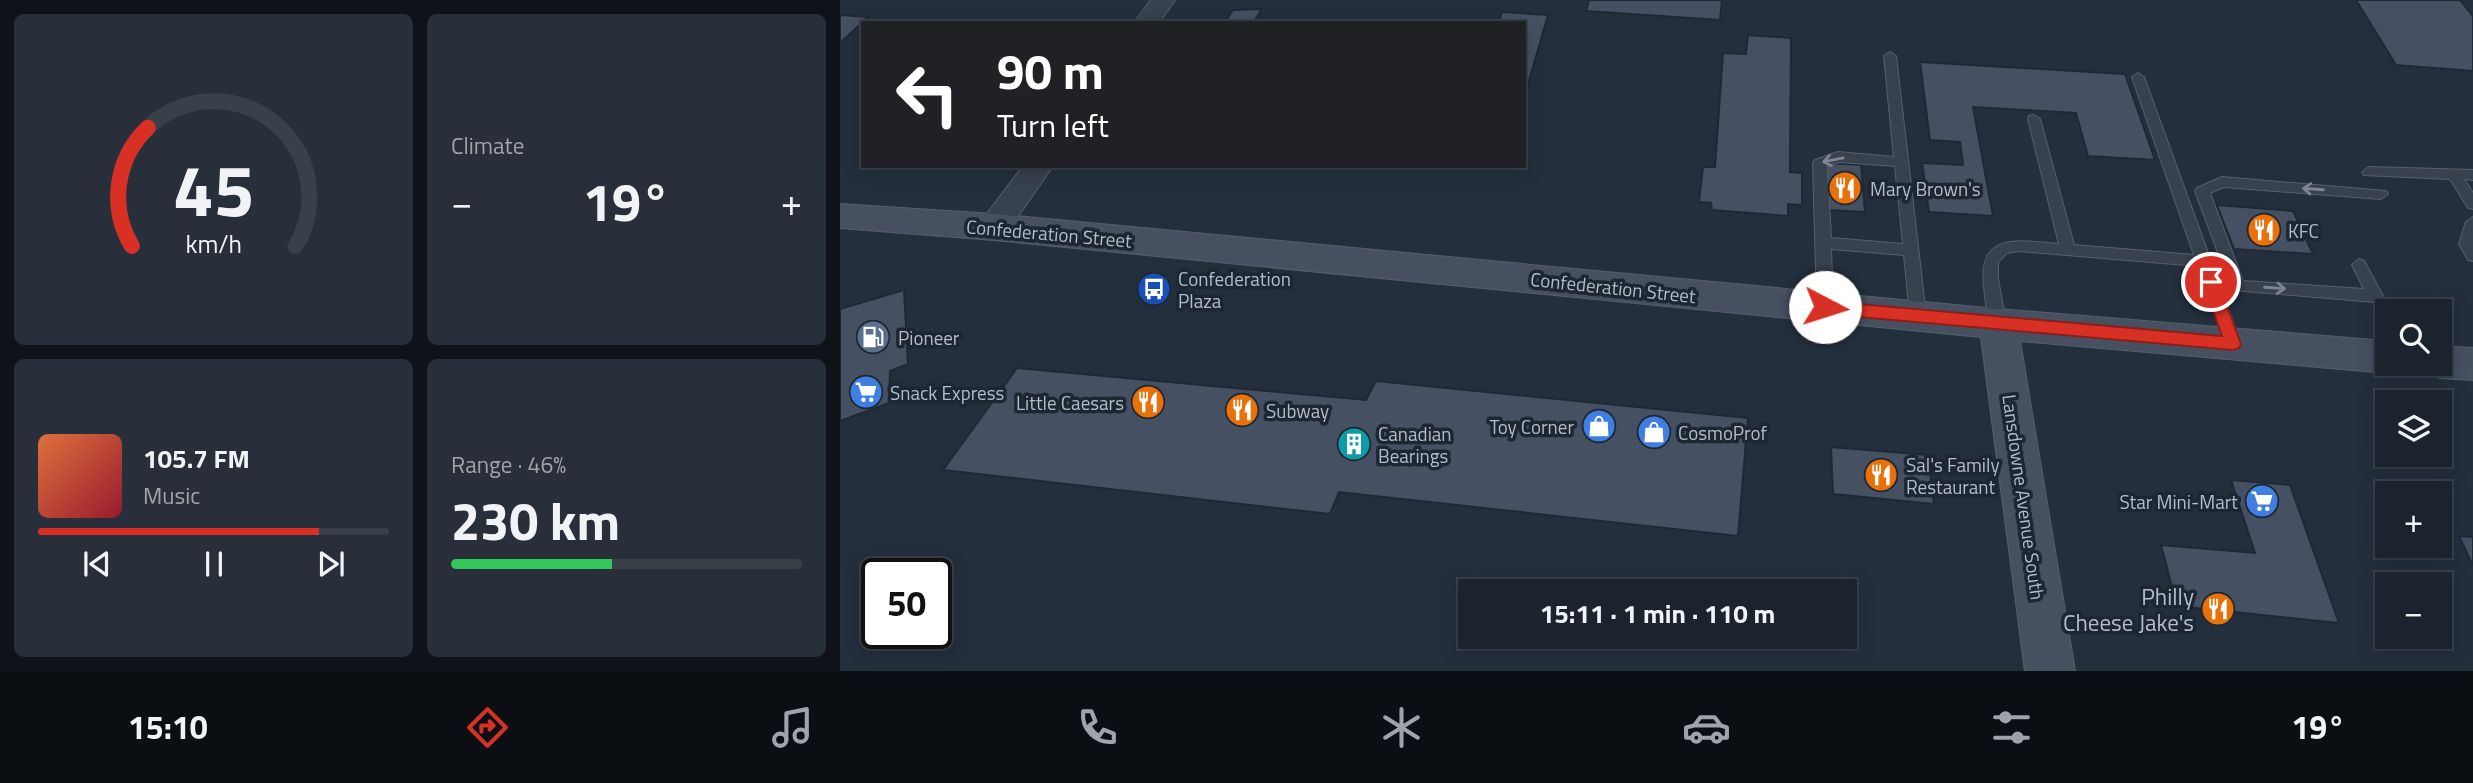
<!DOCTYPE html>
<meta charset="utf-8">
<style>
body{margin:0;font-family:"Titillium Web",sans-serif;background:#282f3a;color:#f1f3f6;height:100vh;display:flex;flex-direction:column;font-size:26px;white-space:nowrap}
*{box-sizing:border-box;margin:0}
p{font-size:23px;color:#a0a4aa}
.icon{flex:none;width:38px;height:38px;fill:none;stroke:currentColor;stroke-width:2;stroke-linecap:round;stroke-linejoin:round}
.map{position:relative;flex:1;overflow:hidden}
.side{display:flex;flex-direction:column;gap:14px;padding:14px;background:#0f1319;width:840px}
.side>*{flex:none}
.guide{position:absolute;left:21px;top:21px;width:665px;height:147px;border-radius:0px;box-shadow:0 4px 18px #0003,0 0 0 2px #39404a;background:#202124;color:#fff;overflow:hidden}
.fabs{position:absolute;left:1535px;top:299px;display:grid;gap:14px}
.fabs a{display:grid;place-items:center;width:77px;height:77px;border-radius:0px;background:#1b232e;box-shadow:0 4px 18px #0003,0 0 0 2px #39404a;font-size:35px}
.speed{position:absolute;left:21px;top:558px;display:flex;gap:14px;font-size:35px;font-weight:700;text-align:center}
.speed>*{display:grid;place-content:center;width:91px;height:91px;border-radius:50%;background:#1b232e;box-shadow:0 4px 18px #0003,0 0 0 2px #39404a;line-height:1}
.speed .limit{border:4px solid #111;border-radius:10px;background:#fff;color:#111}
.pin{position:absolute;display:grid;place-items:center;width:60px;height:60px;color:#fff;margin:-30px;border:4px solid #fff;border-radius:50%;box-shadow:0 2px 7px #0007}
.me{position:absolute;width:77px;margin:-38px;rotate:95deg;stroke-linejoin:round;filter:drop-shadow(0 0 5px #0008)}
.turn{display:flex;align-items:center;gap:24px;height:147px;padding:0 21px;font-size:32px}
.turn .icon{width:91px;height:91px;stroke-width:2.5}
.turn b{display:block;font-size:49px;line-height:60px}
.big{font-size:52px;font-weight:700;line-height:1.1}
.side .card{flex:1;display:flex;flex-direction:column;justify-content:center;gap:10px;min-width:0;padding:0 24px;border-radius:10px;background:#282f3a}
.side .dial{align-items:center;gap:0}
.dial svg{height:182px;overflow:visible;fill:none;stroke:#39404a;stroke-width:7;stroke-linecap:round;text-anchor:middle}
.dial text{fill:#f1f3f6;stroke:none}
.song{display:flex;align-items:center;gap:21px}
.cover{width:84px;height:84px;border-radius:10px;background:linear-gradient(135deg,hsl(20 70% 55%),hsl(350 70% 35%))}
.played{height:7px;border-radius:4px;background:linear-gradient(90deg,#d93025 80%,#39404a 80%)}
.keys{display:flex;justify-content:space-around;direction:ltr}
.heat{display:flex;justify-content:space-between;align-items:center;font-size:38px;direction:ltr}
.charge{height:10px;border-radius:5px;background:linear-gradient(90deg,#34c759 46%,#39404a 0)}
.side .tiles{flex:1;display:grid;gap:14px;grid-template-columns:repeat(2,1fr)}
.trip{position:absolute;left:618px;top:579px;width:399px;height:70px;border-radius:0px;background:#1b232e;box-shadow:0 4px 18px #0003,0 0 0 2px #39404a;font-weight:700;line-height:70px;text-align:center}
.dock{display:flex;height:112px;justify-content:space-around;align-items:center;background:#0b0e12;color:#a0a4aa}
.dock .icon{width:49px;height:49px}
.dock .selected{color:#d93025}
.dock b{font-size:32px;color:#f1f3f6}
main{display:flex;flex:1;min-height:0}
.map>svg:first-child{display:block}
</style>
<main>
<section class="side">
<div class="tiles">
<div class="card dial"><svg viewBox="0 0 100 80">
<path d="M14 69A42 42 0 1 1 86 69"/>
<path d="M14 69A42 42 0 0 1 21 17" stroke="#d93025"/>
<text x="50" y="56" font-size="32" font-weight="700">45</text>
<text x="50" y="72" font-size="11">km/h</text>
</svg></div>
<div class="card"><p>Climate</p>
<div class="heat"><a>−</a><b class="big">19°</b><a>+</a></div>
</div>
<div class="card">
<div class="song"><i class="cover"></i><div><b>105.7 FM</b><p>Music</p></div></div>
<div class="played"></div>
<div class="keys"><svg class="icon" aria-label="previous" viewBox="0 0 24 24"><path d="M18 5L8 12l10 7zM5 5v14"/></svg><svg class="icon" aria-label="pause" viewBox="0 0 24 24"><path d="M8 5v14M16 5v14"/></svg><svg class="icon" aria-label="next" viewBox="0 0 24 24"><path d="M6 5l10 7-10 7zM19 5v14"/></svg></div>
</div>
<div class="card"><p>Range · 46%</p><b class="big">230 km</b><div class="charge"></div></div>
</div>
</section>
<div class="map">
<svg width="1633" height="671" viewBox="0 0 1633 671">
<rect width="100%" height="100%" fill="#242f3e"/>
<path fill="#455162" stroke="#1f2835" stroke-width="2" d="M749 0H882L880 20 746 11Z
M1516 0H1620L1633 16V71L1556 65Z
M422 9 413 23H384L393 10Z
M662 12 708 15 684 98V23H658Z
M0 15 28 17 0 43Z
M908 35 951 38 950 172 962 173V205L948 204V216L872 210 871 203 859 202 863 167H875L883 53 906 54Z
M1080 62 1285 74 1315 160 1248 156 1236 113 1133 107 1153 216 1089 212 1082 163 1123 165 1120 142 1090 140Z
M986 163 1021 165 1025 212 989 210Z
M1377 205 1453 211 1473 254 1394 249Z
M64 290 68 364 50 371 49 403 0 421V309Z
M177 368 526 400 536 381 908 418 898 536 499 492 490 514 103 470Z
M991 447 1088 455 1094 504 993 494Z
M1391 480 1450 485 1499 623 1337 606 1321 545 1415 553Z
M1619 536 1633 537V566Z"/>
<g fill="none" stroke-linecap="round" stroke-linejoin="round">
<defs>
<path id="lane" d="M1050 52 1056 56 1086 316 1083 320H1073L1070 316 1064 255 991 249 993 307 985 313 977 307 973 163 975 160 998 152 1054 157 1044 56ZM999 162 1055 166 1063 244 991 238 987 166Z
M1298 73 1304 77 1401 344 1399 349H1387L1385 344 1358 266 1179 251 1167 253 1158 262V279L1166 324 1164 328H1152C1147 316 1145 299 1144 286 1137 231 1181 241 1219 244L1188 119 1189 116 1194 115 1200 119 1234 245 1354 255 1292 77Z
M1529 167 1633 170V180L1624 179 1633 193V209L1628 208 1610 179 1524 175 1522 172Z
M1382 177 1546 191 1548 194 1541 199 1384 187 1370 193 1403 281 1524 289 1512 265 1519 259 1524 261 1543 296 1540 300 1535 302 1392 290 1355 191 1357 188Z
M1633 217V261L1628 260 1619 244 1626 222Z"/>
<path id="street" d="M311 0H335L319 23H294Z
M183 166H213L165 235 154 238 143 235 139 227 143 219Z"/>
<path id="secondary" d="M0 204 154 214 1158 309 1547 341V364H1563L1561 368 1547 373 1180 341 1235 671H1185L1141 337 154 240 0 228Z
M1600 346 1633 348V380L1600 378 1586 373 1581 364H1600Z"/>
</defs>
<use href="#lane" stroke="#565f6c" stroke-width="2"/>
<use href="#street" stroke="#565f6c" stroke-width="2"/>
<use href="#secondary" stroke="#565f6c" stroke-width="2"/>
<use href="#lane" fill="#38414e" fill-rule="evenodd"/>
<use href="#street" fill="#38414e" fill-rule="evenodd"/>
<use href="#secondary" fill="#465061" fill-rule="evenodd"/>
</g>
<defs><path id="oneway-shaft" d="M-6 0H5M1.5-3L5.5 0L1.5 3" fill="none" stroke-width="1.6" stroke-linecap="round" stroke-linejoin="round" transform="scale(1.75)"/></defs>
<g stroke="#7c8592">
<use href="#oneway-shaft" transform="translate(993 160) rotate(169)"/>
<use href="#oneway-shaft" transform="translate(1473 189) rotate(-176)"/>
<use href="#oneway-shaft" transform="translate(1435 288) rotate(4)"/>
</g>
<path fill="#d93025" stroke="#8d1f18" stroke-width="2" d="M1371 276 1378 282 1401 344 1399 348 1393 350 985 314 977 307 985 301 1382 336 1363 282Z"/>
<defs>
<symbol id="restaurant-disc" viewBox="-11 -11 22 22"><circle r="9.5" fill="#e8710a" stroke="#1d2633"/><path d="M-5-6h1v4h1v-4h1v4h1v-4h1v5L-1.5 .5V6h-2V.5L-5-1ZM5-6V6H3V1.5H1.5Q1.5-4 5-6Z" fill="#fff"/></symbol>
<symbol id="bus-disc" viewBox="-11 -11 22 22"><circle r="9.5" fill="#1a4fb4" stroke="#1d2633"/><path d="M-5-6H5V4H4V6H2V4H-2V6H-4V4H-5ZM-3.5-4V0h7V-4ZM-3.5 1.2v1.5H-2V1.2ZM2 1.2v1.5H3.5V1.2Z" fill="#fff"/></symbol>
<symbol id="fuel-disc" viewBox="-11 -11 22 22"><circle r="9.5" fill="#5c6f8a" stroke="#1d2633"/><path d="M-5.5-6h7V0h2V4h1.3V-2.5L3-4.5l.8-.8L6-3V5H2.5V1h-1V6h-7ZM-4.2-4.7v3.2H.2V-4.7Z" fill="#fff"/></symbol>
<symbol id="supermarket-disc" viewBox="-11 -11 22 22"><circle r="9.5" fill="#3f7fe0" stroke="#1d2633"/><path d="M-6-5.5h2.5l.6 2H6L4.5 2H-2.5L-4.4-4H-6ZM-1.5 3.2a1.3 1.3 0 1 0 .1 0ZM3 3.2a1.3 1.3 0 1 0 .1 0Z" fill="#fff"/></symbol>
<symbol id="shop-disc" viewBox="-11 -11 22 22"><circle r="9.5" fill="#3f7fe0" stroke="#1d2633"/><path d="M-5-2.5h2.3a2.7 3.5 0 0 1 5.4 0H5L5.5 6h-11ZM-1.5-2.5h3a1.5 2.3 0 0 0-3 0Z" fill="#fff"/></symbol>
<symbol id="building-disc" viewBox="-11 -11 22 22"><circle r="9.5" fill="#0f9aa8" stroke="#1d2633"/><path d="M-4-6H4V6H1V3H-1V6H-4ZM-2.5-4.3h1.7v1.8h-1.7ZM.8-4.3h1.7v1.8H.8ZM-2.5-1h1.7V.8h-1.7ZM.8-1h1.7V.8H.8Z" fill="#fff"/></symbol>
</defs>
<g fill-rule="evenodd">
<use href="#restaurant-disc" x="986" y="169" width="38" height="38"/>
<use href="#restaurant-disc" x="1405" y="211" width="38" height="38"/>
<use href="#bus-disc" x="295" y="270" width="38" height="38"/>
<use href="#fuel-disc" x="14" y="318" width="38" height="38"/>
<use href="#supermarket-disc" x="7" y="373" width="38" height="38"/>
<use href="#restaurant-disc" x="289" y="383" width="38" height="38"/>
<use href="#restaurant-disc" x="383" y="391" width="38" height="38"/>
<use href="#shop-disc" x="740" y="407" width="38" height="38"/>
<use href="#shop-disc" x="795" y="413" width="38" height="38"/>
<use href="#building-disc" x="495" y="425" width="38" height="38"/>
<use href="#restaurant-disc" x="1022" y="456" width="38" height="38"/>
<use href="#supermarket-disc" x="1403" y="482" width="38" height="38"/>
<use href="#restaurant-disc" x="1359" y="590" width="38" height="38"/>
</g>
<g text-anchor="middle" dominant-baseline="central" stroke-width="7" stroke-linejoin="round" paint-order="stroke">
<g font-size="19" fill="#b4bcc9" stroke="#1d2633" text-anchor="start">
<text x="1030" y="188">Mary Brown's</text>
<text x="1448" y="230">KFC</text>
<text x="338" y="278">Confederation<tspan x="338" dy="22">Plaza</tspan></text>
<text x="58" y="337">Pioneer</text>
<text x="50" y="392">Snack Express</text>
<text x="284" y="402" text-anchor="end">Little Caesars</text>
<text x="426" y="410">Subway</text>
<text x="734" y="426" text-anchor="end">Toy Corner</text>
<text x="838" y="432">CosmoProf</text>
<text x="538" y="433">Canadian<tspan x="538" dy="22">Bearings</tspan></text>
<text x="1066" y="464">Sal's Family<tspan x="1066" dy="22">Restaurant</tspan></text>
<text x="1398" y="501" text-anchor="end">Star Mini-Mart</text>
</g>
<g font-size="19" fill="#b4bcc9" stroke="#1d2633">
<text transform="translate(209 233) rotate(5)">Confederation Street</text>
<text transform="translate(773 287) rotate(6)">Confederation Street</text>
<text transform="translate(1184 497) rotate(82)">Lansdowne Avenue South</text>
</g>
<g font-size="23" fill="#b4bcc9" stroke="#1d2633" text-anchor="end">
<text x="1354" y="596">Philly<tspan x="1354" dy="26">Cheese Jake's</tspan></text>
</g>
</g>
</svg>
<div class="fabs">
<a><svg class="icon" aria-label="search" viewBox="0 0 24 24"><circle cx="10" cy="10" r="6"/><path d="M15 15l6 6"/></svg></a>
<a><svg class="icon" aria-label="layers" viewBox="0 0 24 24"><path d="M12 4l9 5-9 5-9-5zM3 14l9 5 9-5"/></svg></a>
<a>+</a>
<a>−</a>
</div>
<div class="speed"><div class="limit">50</div></div>
<div class="pin" style="left:1371px;top:282px;background:#d93025"><svg class="icon" aria-label="arrive" viewBox="0 0 24 24"><path d="M6 21V4h12l-3 4 3 4H6"/></svg></div>
<svg class="me" style="left:985px;top:307px" viewBox="-20 -20 40 40"><circle r="19" fill="#fff"/><path d="M0-13L10 11 0 6-10 11z" fill="#d93025"/></svg>
<div class="trip">15:11 · 1 min · 110 m</div>
<div class="guide">
<div class="turn"><svg class="icon" aria-label="left" viewBox="0 0 24 24"><path d="M17 20v-9H6M10 6l-5 5 5 5"/></svg><div><b>90 m</b>Turn left</div></div>
</div>
</div>
</main>
<nav class="dock">
<b>15:10</b>
<svg class="icon selected" aria-label="directions" viewBox="0 0 24 24"><path d="M12 3l9 9-9 9-9-9zM9 14v-3h6M13 9l2 2-2 2"/></svg>
<svg class="icon" aria-label="music" viewBox="0 0 24 24"><path d="M9 18V5l10-2v13"/><circle cx="6" cy="18" r="3"/><circle cx="16" cy="16" r="3"/></svg>
<svg class="icon" aria-label="phone" viewBox="0 0 24 24"><path d="M5 4h4l2 5-3 2q2 4 5 5l2-3 5 2v4C11 20 4 13 5 4z"/></svg>
<svg class="icon" aria-label="climate" viewBox="0 0 24 24"><path d="M12 3v18M4 7l16 10M4 17L20 7"/></svg>
<svg class="icon" aria-label="car" viewBox="0 0 24 24"><path d="M5 17H2v-5l4-1 3-4h7l3 4 3 1v5h-3M9 17h6M6 11h13"/><circle cx="7" cy="17" r="2"/><circle cx="17" cy="17" r="2"/></svg>
<svg class="icon" aria-label="filters" viewBox="0 0 24 24"><path d="M4 7h16M4 17h16"/><circle cx="9" cy="7" r="2"/><circle cx="15" cy="17" r="2"/></svg>
<b>19°</b>
</nav>
